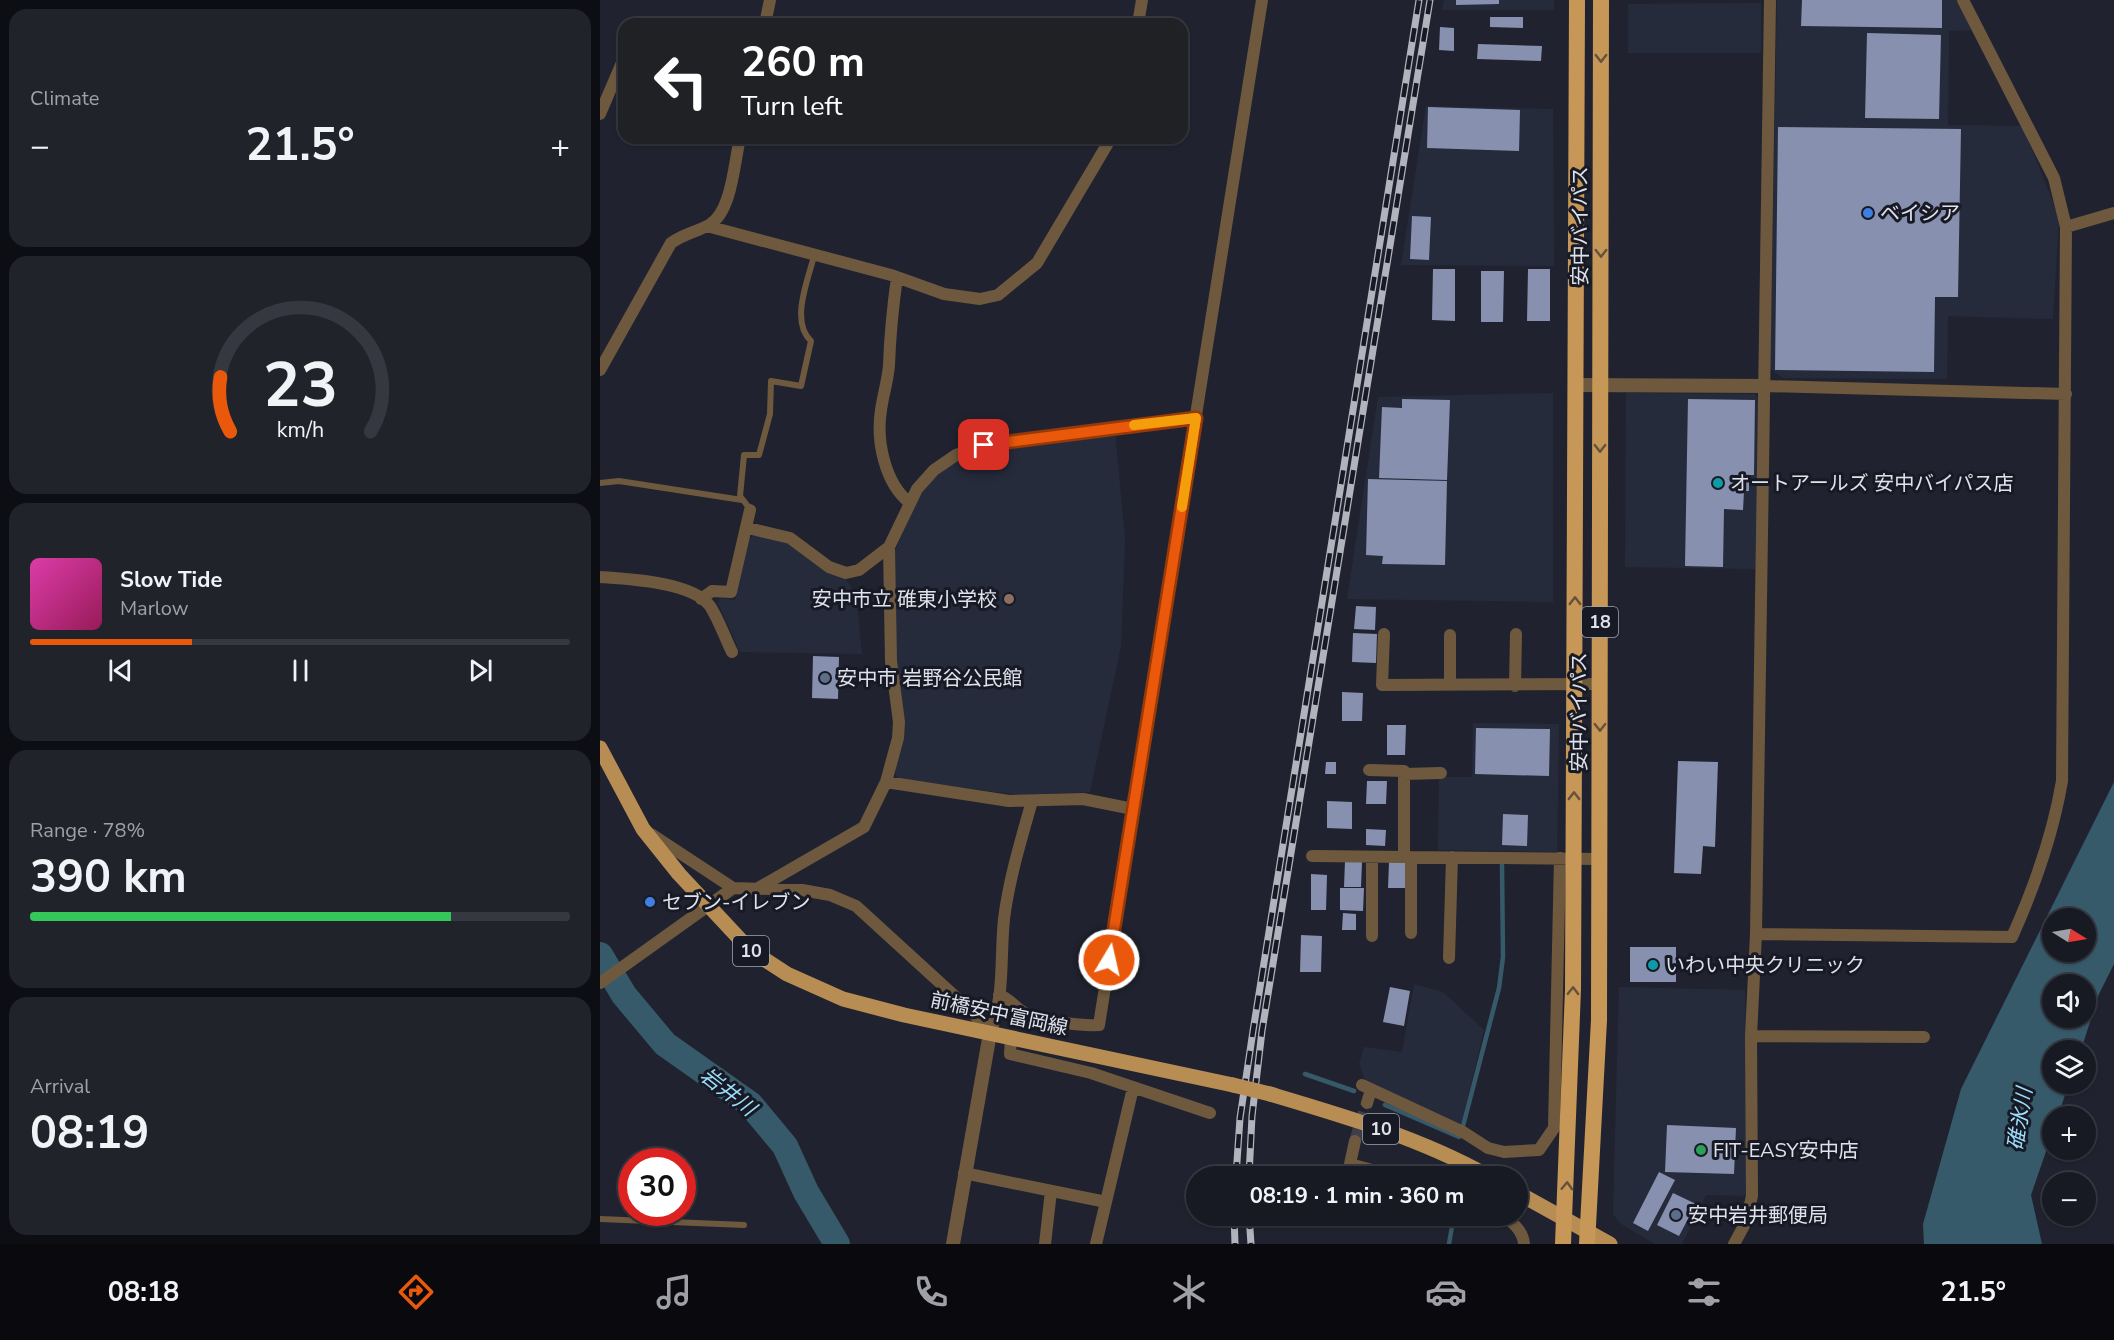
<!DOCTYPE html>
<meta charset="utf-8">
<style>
body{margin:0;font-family:"Nunito Sans","Noto Sans JP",sans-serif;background:#21232b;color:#f1f3f6;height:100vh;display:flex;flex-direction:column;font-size:22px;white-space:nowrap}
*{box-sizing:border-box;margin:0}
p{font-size:20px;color:#9fa1a6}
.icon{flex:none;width:33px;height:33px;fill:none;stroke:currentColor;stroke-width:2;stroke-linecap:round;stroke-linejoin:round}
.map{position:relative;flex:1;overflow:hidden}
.drawer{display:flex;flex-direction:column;gap:9px;padding:9px;background:#0d0e13;width:600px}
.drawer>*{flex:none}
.banner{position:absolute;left:18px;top:18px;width:570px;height:126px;border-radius:18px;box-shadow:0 2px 4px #0004,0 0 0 2px #363841;background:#202124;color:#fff;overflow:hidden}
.needle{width:39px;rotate:101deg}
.controls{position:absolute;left:1442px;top:908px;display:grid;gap:12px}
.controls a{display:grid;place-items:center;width:54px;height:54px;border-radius:50%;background:#181a23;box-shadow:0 2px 4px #0004,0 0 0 2px #363841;font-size:30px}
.speed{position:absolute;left:18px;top:1148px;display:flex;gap:12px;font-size:30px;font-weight:700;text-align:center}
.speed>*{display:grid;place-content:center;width:78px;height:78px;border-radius:50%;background:#181a23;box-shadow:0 2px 4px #0004,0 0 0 2px #363841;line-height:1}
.speed .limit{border:9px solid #d22;background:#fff;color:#111}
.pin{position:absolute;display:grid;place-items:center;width:51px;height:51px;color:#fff;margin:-26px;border-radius:12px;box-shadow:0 3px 9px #0006}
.me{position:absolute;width:66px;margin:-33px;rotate:9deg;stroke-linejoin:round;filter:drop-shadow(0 0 4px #0008)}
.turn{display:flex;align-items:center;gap:21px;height:126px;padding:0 24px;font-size:27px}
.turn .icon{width:78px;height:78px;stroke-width:2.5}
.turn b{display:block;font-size:42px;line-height:51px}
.big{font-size:45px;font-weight:700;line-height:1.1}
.drawer .tile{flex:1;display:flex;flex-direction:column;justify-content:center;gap:9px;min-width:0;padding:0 21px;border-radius:18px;background:#21232b}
.drawer .dial{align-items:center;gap:0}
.dial svg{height:156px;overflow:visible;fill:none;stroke:#363841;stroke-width:7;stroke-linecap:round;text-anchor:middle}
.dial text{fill:#f1f3f6;stroke:none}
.song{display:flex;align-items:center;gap:18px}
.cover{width:72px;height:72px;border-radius:9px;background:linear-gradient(135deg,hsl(320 70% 55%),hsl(330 70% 35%))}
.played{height:6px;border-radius:3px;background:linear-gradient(90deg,#ea580c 30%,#363841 30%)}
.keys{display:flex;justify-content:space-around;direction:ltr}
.heat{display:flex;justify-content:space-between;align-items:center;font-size:33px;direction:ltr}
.charge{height:9px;border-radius:4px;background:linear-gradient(90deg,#34c759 78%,#363841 0)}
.trip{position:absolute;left:586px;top:1166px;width:342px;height:60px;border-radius:30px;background:#181a23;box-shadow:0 2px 4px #0004,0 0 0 2px #363841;font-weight:700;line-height:60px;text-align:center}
.tabs{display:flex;height:96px;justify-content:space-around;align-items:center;background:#0a0a0e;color:#9fa1a6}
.tabs .icon{width:42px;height:42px}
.tabs .current{color:#ea580c}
.tabs b{font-size:27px;color:#f1f3f6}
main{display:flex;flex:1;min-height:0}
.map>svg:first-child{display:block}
</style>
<main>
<section class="drawer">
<div class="tile"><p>Climate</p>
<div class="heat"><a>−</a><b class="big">21.5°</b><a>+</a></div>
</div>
<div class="tile dial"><svg viewBox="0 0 100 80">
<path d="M14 69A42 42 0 1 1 86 69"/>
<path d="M14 69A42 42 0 0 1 9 41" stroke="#ea580c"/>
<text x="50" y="56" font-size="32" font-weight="700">23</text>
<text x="50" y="72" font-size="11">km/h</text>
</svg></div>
<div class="tile">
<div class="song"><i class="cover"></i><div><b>Slow Tide</b><p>Marlow</p></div></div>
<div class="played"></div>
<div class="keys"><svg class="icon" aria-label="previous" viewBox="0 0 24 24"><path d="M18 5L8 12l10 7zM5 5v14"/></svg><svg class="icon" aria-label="pause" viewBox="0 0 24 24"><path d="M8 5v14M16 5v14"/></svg><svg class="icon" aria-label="next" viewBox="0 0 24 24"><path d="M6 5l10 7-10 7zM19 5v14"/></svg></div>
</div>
<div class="tile"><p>Range · 78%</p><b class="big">390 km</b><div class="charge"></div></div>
<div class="tile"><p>Arrival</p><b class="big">08:19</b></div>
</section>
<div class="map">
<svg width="1514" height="1244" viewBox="0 0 1514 1244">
<rect width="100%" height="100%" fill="#20232f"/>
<path fill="#262b3c" d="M844 0H954V10H842Z
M1177 0H1359L1374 30 1349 31 1348 125 1422 126 1459 217 1453 319 1348 316 1347 379 1183 378 1170 369Z
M1161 3V53H1028V4Z
M826 106 953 109 954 266 801 265Z
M953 393V602L747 599 778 397Z
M1026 393 1155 394 1158 399 1157 569 1025 567Z
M515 431 525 540 521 646 490 792 419 795 298 779 295 771 305 725 296 666 294 553 318 497 336 475 356 461 387 450Z
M157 534 189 541 222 568 245 578 256 594 262 654 140 652 118 603 120 598 135 600 148 539Z
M873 723 959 724 957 852 838 850 839 777H872Z
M814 984 843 992 884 1030 861 1126 766 1082 759 1064 764 1047 802 1052Z
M1019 987 1145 990 1148 1196 1106 1195 1082 1244H1055L1021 1224 1013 1214Z"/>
<path fill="#375a6a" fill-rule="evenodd" d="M1514 782V964L1499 994 1481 1050H1452V1083H1469L1458 1116H1452V1134L1431 1195 1442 1244H1324L1323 1224 1361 1089ZM1452 918H1485V951H1452ZM1452 984H1485V1017H1452Z"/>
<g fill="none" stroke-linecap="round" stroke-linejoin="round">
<path stroke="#375a6a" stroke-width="4.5" d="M705 1074 754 1091
M785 1105 859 1137
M863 1126 899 988 903 957 902 865
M849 1244 853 1220 851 1215"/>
<path stroke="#375a6a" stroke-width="26" d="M0 955 24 995 65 1044 150 1104 185 1146 206 1192 237 1244"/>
</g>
<path fill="#8890af" d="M856 0H899V4L856 5Z
M1202 0H1342V28L1201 26Z
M890 17H923V28L890 27Z
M840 27 854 28V51L839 50Z
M1267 33 1341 35 1339 119 1265 118Z
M878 44 942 46 941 61 877 59Z
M828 107 920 110 919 151 827 148Z
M1178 127 1361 129 1358 297H1335L1334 372 1175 370Z
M812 216 831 217 829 260 810 259Z
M833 269H855V321L832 320Z
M928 269H950V321H927Z
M881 271H904L903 322H881Z
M802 399 850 400 847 480 779 478 782 407 802 408Z
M1088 399 1155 400 1154 475H1149V491H1144L1143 510 1124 509 1123 567 1085 566Z
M768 479 847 481 845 565 782 564 783 556 766 555Z
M756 606 776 607 775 630 754 629Z
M753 633 777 634 776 663 752 662Z
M213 656 239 657 238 699 212 698Z
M742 692 763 693 762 721H742Z
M787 725H806L805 755H787Z
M876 728 950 729 949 776 875 774Z
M1078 761 1118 762 1115 847 1103 846 1101 874 1074 873Z
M726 762H736V774H725Z
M767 781H787L786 804H766Z
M727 801 752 802V829L727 828Z
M903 814 928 815 927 846 902 845Z
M766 829 786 830 785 846 766 845Z
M745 861 762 862 761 887H744Z
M789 862 806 863 805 888H788Z
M711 874 727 875 726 910H711Z
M740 888H764L763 911 740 910Z
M743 913 756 914V930H742Z
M701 935 722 936 721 972H700Z
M1030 947H1076V982H1030Z
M790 987 810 991 804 1026 783 1022Z
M1067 1125 1136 1128 1134 1174 1065 1172Z
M1059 1172 1075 1180 1048 1231 1033 1223Z
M1073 1193 1096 1204 1079 1236 1057 1225Z"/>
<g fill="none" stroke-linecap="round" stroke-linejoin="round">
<path stroke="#3d404b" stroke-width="12" stroke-dasharray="12 6" stroke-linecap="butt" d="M755 1141 767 1103"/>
<path stroke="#6e593e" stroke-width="6" d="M0 483 19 481 142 500
M150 509 140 496 144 455H159L170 414 171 381 201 386 211 341C190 322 208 280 214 256
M0 1219 144 1225"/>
<path stroke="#6e593e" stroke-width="12" d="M165 24 170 0
M538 24 542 0
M0 114 24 58
M107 226 291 275 344 294 380 299 398 295 437 263 511 138
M1466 227 1514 213
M297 277C293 306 290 335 289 365 288 380 283 395 281 410 276 441 285 484 310 503
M0 370 71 243C83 234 96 232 109 225 132 212 134 163 140 138
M1164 386 1466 394
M148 528 190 538 229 567 246 573 259 570 289 547
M0 577C28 579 92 582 110 606 119 620 125 638 132 652
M101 599 112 591 131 592 150 510
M784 634 782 685 1000 684
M850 685V635
M915 686 916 634
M769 770 804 771V857
M804 774 841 773
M286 782 298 738 299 722 291 661 289 547 317 489 334 470 356 455 384 445 596 418
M51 834 133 888
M712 856 999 859
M811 857V933
M160 887 264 827 286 782 409 801 483 799 533 809
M1156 934 1412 937C1434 888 1453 834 1462 781L1466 227 1454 178 1363 0
M772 936V857
M849 958 852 857
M0 983 133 888 202 890 230 895 256 906 372 1012 390 1033C405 997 400 957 404 919 409 879 421 840 432 801
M399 995C411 999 417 1010 427 1014 445 1021 480 1026 499 1025L662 0
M1151 1036 1324 1037
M411 1038 410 1054 491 1073 610 1113
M762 1085 863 1132 888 1148 904 1152 939 1150 954 1128 960 858
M767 1103 771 1090
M755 1141 750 1164 794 1176
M364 1173 506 1202
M901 1215C912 1221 923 1231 924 1244
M445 1244 451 1191
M496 1244 533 1088
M1134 1244 1146 1222 1152 1196 1151 1036 1156 934 1170 0"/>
<path stroke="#6e593e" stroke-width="14" d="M976 385 1164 386
M353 1244 390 1033"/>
<path stroke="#b88d53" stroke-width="15" d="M0 748 43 829 79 874 150 950 187 974 243 999 304 1015 633 1085
M670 1094C744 1116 820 1138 888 1176
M918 1193 1010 1244"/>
<path stroke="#c79757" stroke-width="16" d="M963 1244 973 989 977 0
M987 1244 999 1020 1001 0"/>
<defs>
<path id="rail" d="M636 1176 640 1118 653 1031 819 0
M649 1176 652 1116 662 1031 830 0
M634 1215 635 1244
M649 1215 651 1244"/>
</defs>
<use href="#rail" stroke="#b1b4bd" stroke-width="7"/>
<use href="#rail" stroke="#171a25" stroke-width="4.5" stroke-dasharray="14" stroke-linecap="butt"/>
<path stroke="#b88d53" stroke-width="15" d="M633 1085 670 1094"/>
</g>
<defs><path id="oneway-chevron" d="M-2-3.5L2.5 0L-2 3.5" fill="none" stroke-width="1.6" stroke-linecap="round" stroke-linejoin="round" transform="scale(1.5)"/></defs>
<g stroke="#66523c">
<use href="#oneway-chevron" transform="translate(1001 58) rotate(90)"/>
<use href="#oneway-chevron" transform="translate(1001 253) rotate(90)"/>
<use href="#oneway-chevron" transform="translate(1000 448) rotate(90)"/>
<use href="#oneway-chevron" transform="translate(975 601) rotate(-90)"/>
<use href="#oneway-chevron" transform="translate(1000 727) rotate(90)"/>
<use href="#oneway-chevron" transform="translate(974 796) rotate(-90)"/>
<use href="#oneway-chevron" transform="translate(973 991) rotate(-89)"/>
<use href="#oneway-chevron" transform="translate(967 1186) rotate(-88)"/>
</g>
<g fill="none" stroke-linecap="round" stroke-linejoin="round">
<defs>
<path id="route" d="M384 445 596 418 509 960"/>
</defs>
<use href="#route" stroke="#983908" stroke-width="15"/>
<use href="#route" stroke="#ea580c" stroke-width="10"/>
<path stroke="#f59e0b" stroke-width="10" d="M534 425 596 418 582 507"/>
</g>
<g fill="#3f7fe0" stroke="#171a25" stroke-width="2">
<circle cx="1268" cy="213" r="6"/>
<circle cx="50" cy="902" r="6"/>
</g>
<g fill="#0f9aa8" stroke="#171a25" stroke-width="2">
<circle cx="1118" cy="483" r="6"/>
<circle cx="1053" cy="965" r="6"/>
</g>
<circle fill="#8d6e63" stroke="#171a25" stroke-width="2" cx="409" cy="599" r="6"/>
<g fill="#5c6f8a" stroke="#171a25" stroke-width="2">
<circle cx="225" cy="678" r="6"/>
<circle cx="1076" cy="1215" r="6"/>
</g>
<circle fill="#2e9e5b" stroke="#171a25" stroke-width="2" cx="1101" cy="1150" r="6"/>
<g text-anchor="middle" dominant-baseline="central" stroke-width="6" stroke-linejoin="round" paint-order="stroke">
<g fill="#171a25" stroke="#a3a6af" stroke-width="1.5">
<rect x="982" y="607" width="36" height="30" rx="4.5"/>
<rect x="133" y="936" width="36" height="30" rx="4.5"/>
<rect x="763" y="1114" width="36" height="30" rx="4.5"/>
</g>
<g font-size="18" font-weight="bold" fill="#dfe2ea">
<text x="1000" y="622">18</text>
<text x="151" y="951">10</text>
<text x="781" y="1129">10</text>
</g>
<g font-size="20" fill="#dfe2ea" stroke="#171a25" text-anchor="start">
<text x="1280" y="213">ベイシア</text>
<text x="1130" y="483">オートアールズ 安中バイパス店</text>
<text x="397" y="599" text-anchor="end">安中市立 碓東小学校</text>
<text x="237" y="678">安中市 岩野谷公民館</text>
<text x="62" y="902">セブン-イレブン</text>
<text x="1065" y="965">いわい中央クリニック</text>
<text x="1113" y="1150">FIT-EASY安中店</text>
<text x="1088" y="1215">安中岩井郵便局</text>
</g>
<g font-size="20" fill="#dfe2ea" stroke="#171a25">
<text transform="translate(980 226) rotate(-90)">安中バイパス</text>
<text transform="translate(979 712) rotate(-90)">安中バイパス</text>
<text transform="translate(399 1014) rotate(12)">前橋安中富岡線</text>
</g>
<g font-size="21" font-style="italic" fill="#9cddfb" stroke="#171a25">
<text transform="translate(128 1092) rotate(38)">岩井川</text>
<text transform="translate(1420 1119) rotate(-81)">碓氷川</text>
</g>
</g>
</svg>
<div class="controls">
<a><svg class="needle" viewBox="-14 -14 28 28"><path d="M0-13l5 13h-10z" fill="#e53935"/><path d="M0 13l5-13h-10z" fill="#9fa1a6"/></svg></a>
<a><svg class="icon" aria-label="sound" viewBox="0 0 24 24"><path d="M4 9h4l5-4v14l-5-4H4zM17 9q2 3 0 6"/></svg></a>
<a><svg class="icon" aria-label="layers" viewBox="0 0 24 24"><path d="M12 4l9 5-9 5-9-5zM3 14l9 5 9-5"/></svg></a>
<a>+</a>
<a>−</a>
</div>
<div class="speed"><div class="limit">30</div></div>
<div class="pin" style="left:384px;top:445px;background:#d93025"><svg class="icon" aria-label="arrive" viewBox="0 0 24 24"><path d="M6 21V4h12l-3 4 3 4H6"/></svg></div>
<svg class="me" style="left:509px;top:960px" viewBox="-20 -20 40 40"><circle r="17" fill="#ea580c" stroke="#fff" stroke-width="3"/><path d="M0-11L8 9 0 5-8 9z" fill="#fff"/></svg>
<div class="trip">08:19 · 1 min · 360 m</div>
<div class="banner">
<div class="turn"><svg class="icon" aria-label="left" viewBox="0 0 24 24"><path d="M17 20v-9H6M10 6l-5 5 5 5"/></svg><div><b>260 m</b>Turn left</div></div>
</div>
</div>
</main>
<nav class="tabs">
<b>08:18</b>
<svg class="icon current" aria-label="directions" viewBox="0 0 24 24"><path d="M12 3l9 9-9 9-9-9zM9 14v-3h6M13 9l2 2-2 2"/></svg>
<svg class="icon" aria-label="music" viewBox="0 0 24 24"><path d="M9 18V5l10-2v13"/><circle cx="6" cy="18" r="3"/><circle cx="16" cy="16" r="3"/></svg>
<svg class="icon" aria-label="phone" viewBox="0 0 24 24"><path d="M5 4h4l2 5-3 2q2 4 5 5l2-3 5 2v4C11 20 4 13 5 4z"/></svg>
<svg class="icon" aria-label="climate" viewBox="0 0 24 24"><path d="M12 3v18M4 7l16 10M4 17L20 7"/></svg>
<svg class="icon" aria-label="car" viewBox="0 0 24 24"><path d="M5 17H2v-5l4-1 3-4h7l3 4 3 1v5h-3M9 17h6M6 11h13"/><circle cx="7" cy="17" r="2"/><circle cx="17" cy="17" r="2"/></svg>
<svg class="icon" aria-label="filters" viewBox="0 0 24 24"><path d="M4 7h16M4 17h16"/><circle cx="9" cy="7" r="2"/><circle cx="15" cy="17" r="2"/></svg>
<b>21.5°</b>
</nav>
